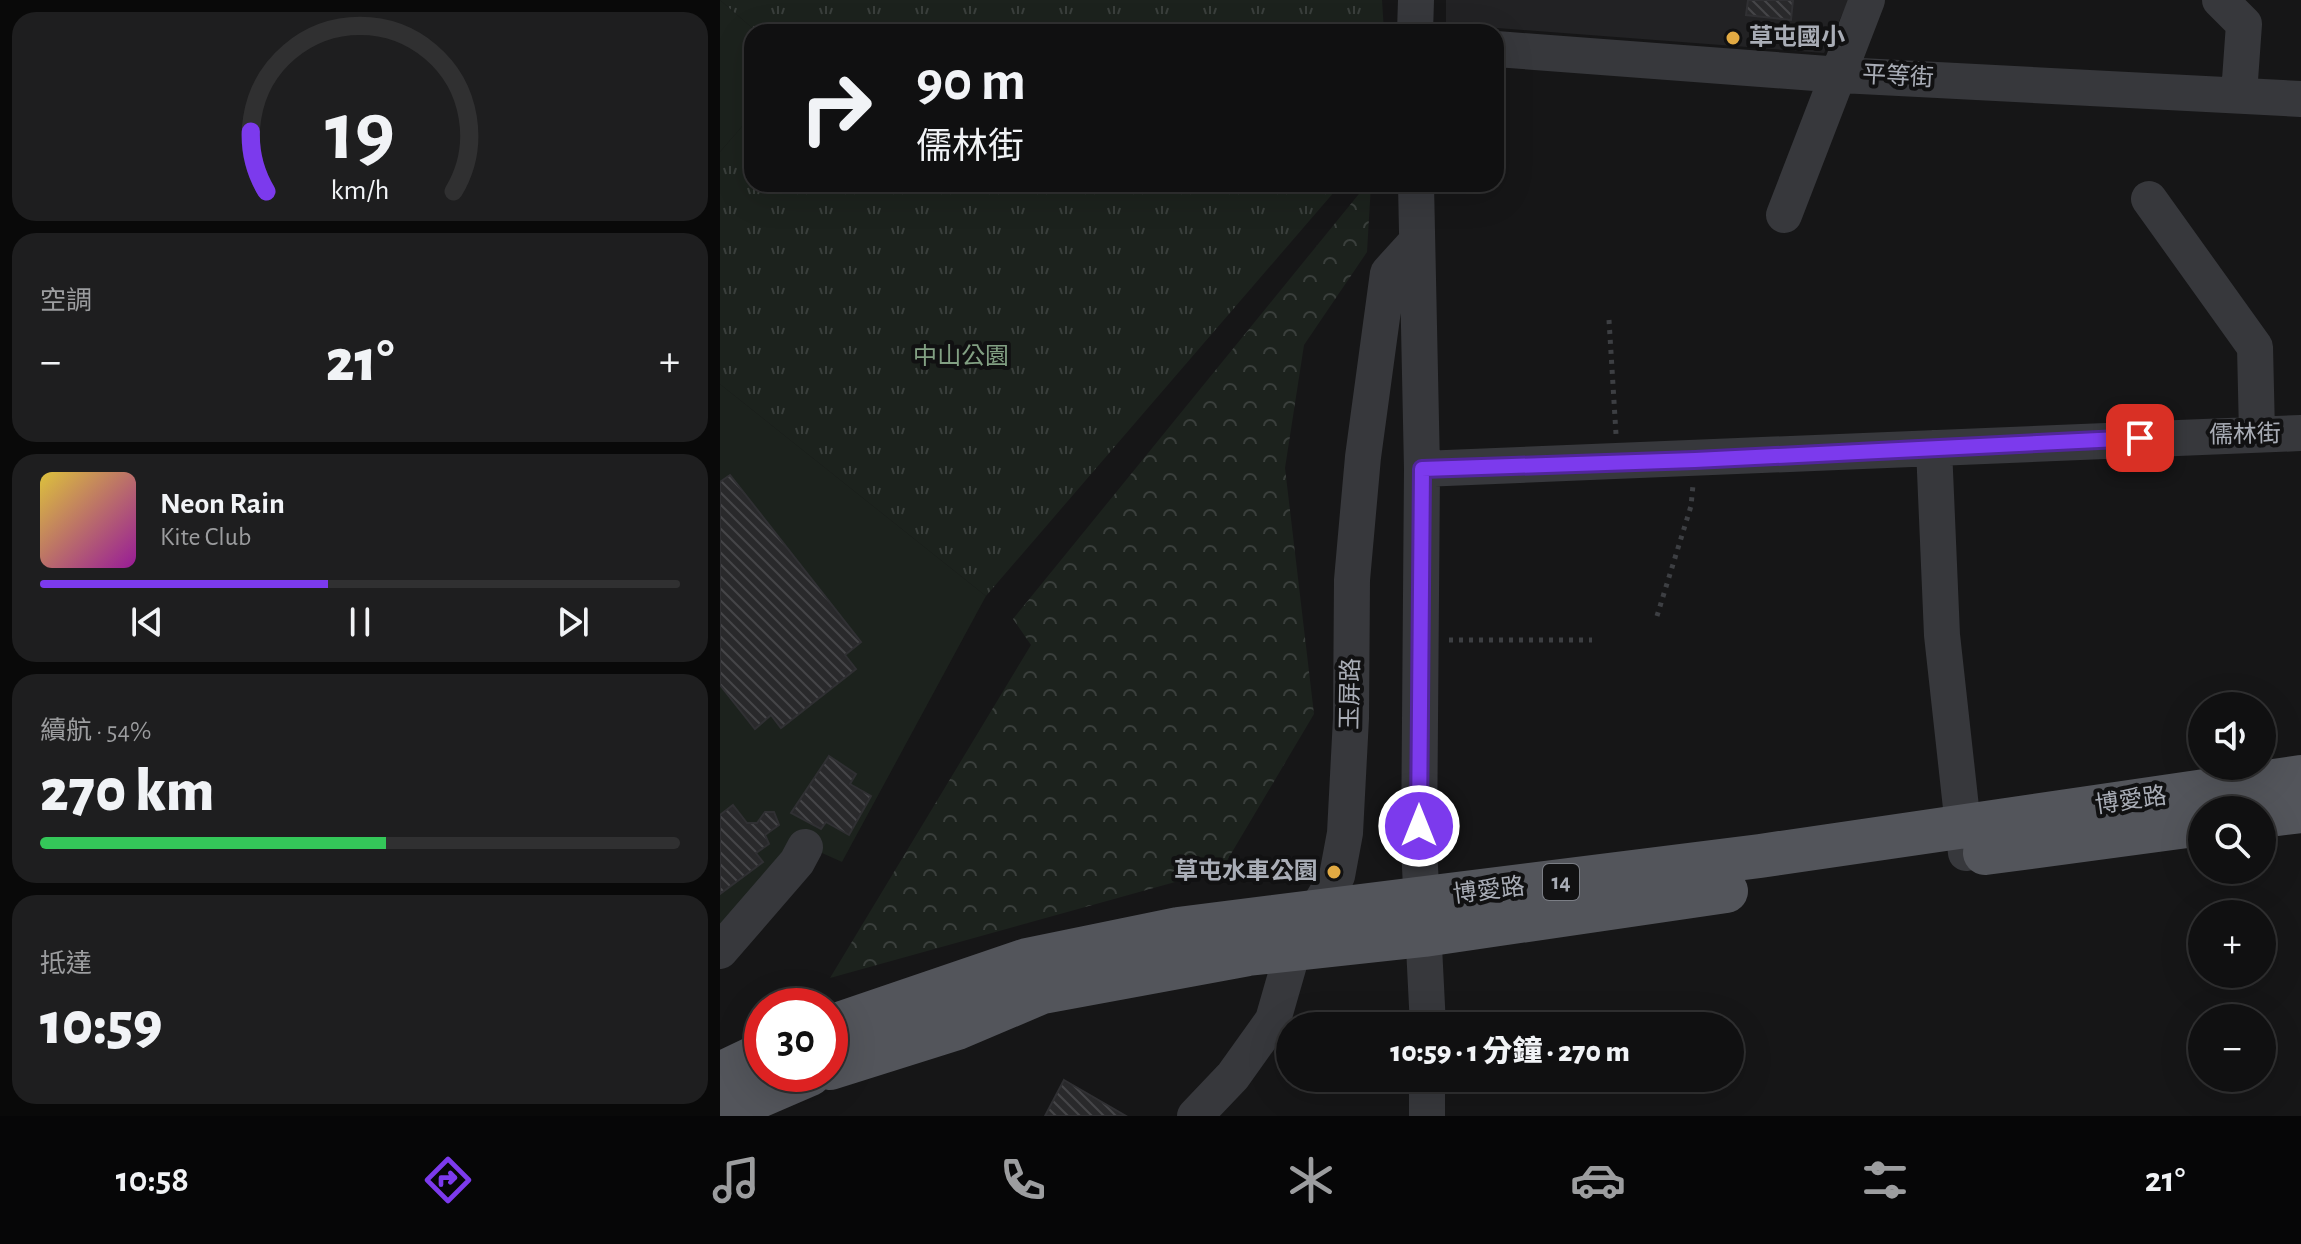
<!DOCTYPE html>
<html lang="zh-TW">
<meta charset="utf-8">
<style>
body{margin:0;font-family:"Alegreya Sans","Noto Sans TC",sans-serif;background:#1e1e1f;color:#f1f3f6;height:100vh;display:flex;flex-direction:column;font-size:30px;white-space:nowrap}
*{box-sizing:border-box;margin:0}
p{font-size:26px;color:#9c9d9f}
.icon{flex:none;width:44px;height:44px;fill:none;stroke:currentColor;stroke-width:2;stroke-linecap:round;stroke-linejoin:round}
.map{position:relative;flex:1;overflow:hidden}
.side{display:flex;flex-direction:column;gap:12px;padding:12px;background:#090909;width:720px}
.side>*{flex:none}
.hud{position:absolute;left:24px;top:24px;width:760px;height:168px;border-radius:24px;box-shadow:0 8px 32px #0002,0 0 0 2px #303031;background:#101011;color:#f1f3f6;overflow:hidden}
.buttons{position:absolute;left:1468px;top:692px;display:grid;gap:16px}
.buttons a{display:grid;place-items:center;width:88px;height:88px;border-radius:50%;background:#101011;box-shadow:0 8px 32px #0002,0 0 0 2px #303031;font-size:40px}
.speed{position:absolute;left:24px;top:988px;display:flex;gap:16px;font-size:40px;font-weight:700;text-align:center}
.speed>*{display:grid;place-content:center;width:104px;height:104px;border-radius:50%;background:#101011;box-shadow:0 8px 32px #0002,0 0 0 2px #303031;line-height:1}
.speed .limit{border:12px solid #d22;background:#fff;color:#111}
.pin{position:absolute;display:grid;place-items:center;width:68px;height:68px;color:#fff;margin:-34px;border-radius:16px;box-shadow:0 4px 12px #0006}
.me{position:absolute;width:88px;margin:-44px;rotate:0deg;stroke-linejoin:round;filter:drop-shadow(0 0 6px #0008)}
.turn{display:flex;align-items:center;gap:28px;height:168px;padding:0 40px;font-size:36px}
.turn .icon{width:104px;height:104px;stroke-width:2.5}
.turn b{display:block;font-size:56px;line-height:68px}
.big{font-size:60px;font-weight:800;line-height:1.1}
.side .card{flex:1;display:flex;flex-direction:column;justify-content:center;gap:12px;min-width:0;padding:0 28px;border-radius:24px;background:#1e1e1f}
.side .dial{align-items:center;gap:0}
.dial svg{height:208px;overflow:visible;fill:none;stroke:#303031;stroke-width:7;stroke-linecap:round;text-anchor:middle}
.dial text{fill:#f1f3f6;stroke:none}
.song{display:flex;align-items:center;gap:24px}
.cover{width:96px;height:96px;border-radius:12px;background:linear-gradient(135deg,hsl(50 70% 55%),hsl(300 70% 35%))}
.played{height:8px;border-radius:4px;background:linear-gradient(90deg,#7c3aed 45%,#303031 45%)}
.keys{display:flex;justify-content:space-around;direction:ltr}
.heat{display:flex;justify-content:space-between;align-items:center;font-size:44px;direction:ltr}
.charge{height:12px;border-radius:6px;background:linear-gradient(90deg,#34c759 54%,#303031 0)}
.trip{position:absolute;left:556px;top:1012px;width:468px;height:80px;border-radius:40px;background:#101011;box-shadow:0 8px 32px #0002,0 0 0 2px #303031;font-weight:800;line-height:80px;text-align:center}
.dock{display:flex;height:128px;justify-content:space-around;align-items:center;background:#060607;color:#9c9d9f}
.dock .icon{width:56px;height:56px}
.dock .on{color:#7c3aed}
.dock b{font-size:36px;color:#f1f3f6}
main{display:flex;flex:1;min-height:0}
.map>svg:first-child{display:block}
</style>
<main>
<section class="side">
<div class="card dial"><svg viewBox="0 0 100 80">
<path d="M14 69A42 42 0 1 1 86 69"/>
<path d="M14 69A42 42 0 0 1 8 46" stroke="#7c3aed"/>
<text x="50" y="56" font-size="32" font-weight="700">19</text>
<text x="50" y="72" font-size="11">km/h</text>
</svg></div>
<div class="card"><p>空調</p>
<div class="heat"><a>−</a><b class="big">21°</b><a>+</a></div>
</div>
<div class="card">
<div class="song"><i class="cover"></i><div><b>Neon Rain</b><p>Kite Club</p></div></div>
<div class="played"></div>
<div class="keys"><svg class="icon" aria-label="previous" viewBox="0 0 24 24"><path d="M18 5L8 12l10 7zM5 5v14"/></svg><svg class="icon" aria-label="pause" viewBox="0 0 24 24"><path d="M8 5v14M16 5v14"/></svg><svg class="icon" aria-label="next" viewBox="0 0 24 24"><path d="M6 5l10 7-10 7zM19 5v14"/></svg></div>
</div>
<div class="card"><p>續航 · 54%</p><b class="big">270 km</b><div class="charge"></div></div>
<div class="card"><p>抵達</p><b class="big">10:59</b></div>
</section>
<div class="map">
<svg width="1581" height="1116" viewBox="0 0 1581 1116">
<defs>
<pattern id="forest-crowns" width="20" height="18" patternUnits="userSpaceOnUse" patternTransform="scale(2)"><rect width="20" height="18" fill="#1c221d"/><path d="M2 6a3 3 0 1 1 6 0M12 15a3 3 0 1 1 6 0" fill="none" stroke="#3a3f3c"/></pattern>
<pattern id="park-tufts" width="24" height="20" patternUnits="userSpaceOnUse" patternTransform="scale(2)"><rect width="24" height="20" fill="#1c221d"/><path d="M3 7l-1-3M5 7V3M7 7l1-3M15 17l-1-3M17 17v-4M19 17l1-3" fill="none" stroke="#3a3f3c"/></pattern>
<pattern id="building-back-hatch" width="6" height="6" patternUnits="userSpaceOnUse" patternTransform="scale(2)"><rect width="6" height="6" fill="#29292b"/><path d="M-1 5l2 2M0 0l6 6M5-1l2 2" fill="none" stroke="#454548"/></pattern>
</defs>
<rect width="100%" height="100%" fill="#161617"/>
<path fill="#222224" d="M726 0H1129L1104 53 726 24Z"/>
<path fill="#1c221d" d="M0 0 37 32H32V115L0 152Z
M0 384 266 596 122 862 77 842 0 929Z"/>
<path fill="url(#forest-crowns)" d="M647 184H651L647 252 584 345 565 468 594 714 502 869 110 978 311 645 293 619Z"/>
<path fill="url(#park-tufts)" d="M0 0H662L664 32H37Z
M32 115V184H621L266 596 0 384V152Z"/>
<path fill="url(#building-back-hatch)" stroke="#303033" stroke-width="2" d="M1028 0H1073L1071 20 1026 15Z
M10 475 141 642 125 655 136 669 61 728 51 715 35 729 0 685V482Z
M109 756 136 774 130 784 151 796 129 835 106 822 101 829 71 813Z
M13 805 27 823H37L45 812H54L59 825 45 835 49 844 36 853 43 862 0 894V815Z
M344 1080 406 1116H325Z"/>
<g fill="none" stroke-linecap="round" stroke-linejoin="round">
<path stroke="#3d3f43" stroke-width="5" stroke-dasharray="4 6" stroke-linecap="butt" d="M889 320 896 434
M937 616 971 506 973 485
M729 640H872"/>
<path stroke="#37383c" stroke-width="36" d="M1500 0 1524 24 1519 94
M695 32 696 0
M776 49 1121 75 1581 99
M696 184 702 469 699 847 708 1026
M1429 199 1535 347 1537 433
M1064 215 1147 0
M1214 448 1222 635 1246 853
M702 469 1581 433
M0 951 77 862 85 847
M475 1116 513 1076 553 1020 574 947 617 876 625 833 631 718 632 580 643 457 668 273 697 241
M707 1116V1078"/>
<path stroke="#53555b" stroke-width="44" d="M1542 816 1581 811
M1265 853 1482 824
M110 1027 307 960 458 929 1040 856 1581 777
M110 1068 237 1028 322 992 528 954 704 935 1006 891
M0 1074 42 1054
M0 1113 90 1074"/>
</g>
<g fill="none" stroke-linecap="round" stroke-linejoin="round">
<defs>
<path id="route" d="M699 826 702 469 975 460 1420 438"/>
</defs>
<use href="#route" stroke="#51269a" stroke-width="20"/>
<use href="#route" stroke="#7c3aed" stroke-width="14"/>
</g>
<g fill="#e2aa43" stroke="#111112" stroke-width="3">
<circle cx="1013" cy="38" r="8"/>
<circle cx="614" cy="872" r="8"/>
</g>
<g text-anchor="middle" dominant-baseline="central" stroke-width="8" stroke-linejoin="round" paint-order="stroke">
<rect fill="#111112" stroke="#7b7e85" stroke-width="2" x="823" y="864" width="36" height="36" rx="6"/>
<g font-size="22" font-weight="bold" fill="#a9adb6">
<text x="841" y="882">14</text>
</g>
<g font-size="24" font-weight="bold" fill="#a9adb6" stroke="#111112" text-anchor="start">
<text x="1029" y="38">草屯國小</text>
<text x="598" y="872" text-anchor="end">草屯水車公園</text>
</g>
<g font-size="24" fill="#a9adb6" stroke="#111112">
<text transform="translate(1178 77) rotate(3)">平等街</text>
<text transform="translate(1525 435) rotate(-1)">儒林街</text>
<text transform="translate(631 694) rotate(-89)">玉屏路</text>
<text transform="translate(1411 801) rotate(-8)">博愛路</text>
<text transform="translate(769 891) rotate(-7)">博愛路</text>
</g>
<g font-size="24" fill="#82a083" stroke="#111112">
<text x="241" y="357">中山公園</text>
</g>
</g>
</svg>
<div class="buttons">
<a><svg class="icon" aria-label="sound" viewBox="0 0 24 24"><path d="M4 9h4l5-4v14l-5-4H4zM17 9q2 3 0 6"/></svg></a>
<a><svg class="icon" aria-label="search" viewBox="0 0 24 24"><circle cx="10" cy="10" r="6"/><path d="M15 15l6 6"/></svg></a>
<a>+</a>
<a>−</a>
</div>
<div class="speed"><div class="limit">30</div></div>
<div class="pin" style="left:1420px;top:438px;background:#d93025"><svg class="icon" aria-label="arrive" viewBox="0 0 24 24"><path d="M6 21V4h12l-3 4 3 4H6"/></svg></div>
<svg class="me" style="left:699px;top:826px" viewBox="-20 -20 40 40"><circle r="17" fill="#7c3aed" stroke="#fff" stroke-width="3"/><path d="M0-11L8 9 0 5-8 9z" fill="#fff"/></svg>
<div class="trip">10:59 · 1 分鐘 · 270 m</div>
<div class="hud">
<div class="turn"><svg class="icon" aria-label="right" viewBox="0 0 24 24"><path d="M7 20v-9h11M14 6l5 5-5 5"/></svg><div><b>90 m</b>儒林街</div></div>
</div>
</div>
</main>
<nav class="dock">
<b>10:58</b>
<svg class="icon on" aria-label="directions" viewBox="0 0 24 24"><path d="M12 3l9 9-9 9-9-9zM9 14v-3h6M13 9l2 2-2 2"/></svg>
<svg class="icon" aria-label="music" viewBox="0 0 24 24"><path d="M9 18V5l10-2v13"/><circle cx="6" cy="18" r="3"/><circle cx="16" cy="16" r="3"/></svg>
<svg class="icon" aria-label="phone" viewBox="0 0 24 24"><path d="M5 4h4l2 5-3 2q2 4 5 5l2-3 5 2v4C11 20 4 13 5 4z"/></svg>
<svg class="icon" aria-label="climate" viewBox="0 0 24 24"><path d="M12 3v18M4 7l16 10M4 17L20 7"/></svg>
<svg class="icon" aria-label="car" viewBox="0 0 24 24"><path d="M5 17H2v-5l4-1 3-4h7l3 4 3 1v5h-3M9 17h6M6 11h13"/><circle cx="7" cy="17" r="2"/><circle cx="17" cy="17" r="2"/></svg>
<svg class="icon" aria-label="filters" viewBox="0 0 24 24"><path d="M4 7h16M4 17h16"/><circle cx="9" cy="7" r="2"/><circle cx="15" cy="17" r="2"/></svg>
<b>21°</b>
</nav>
